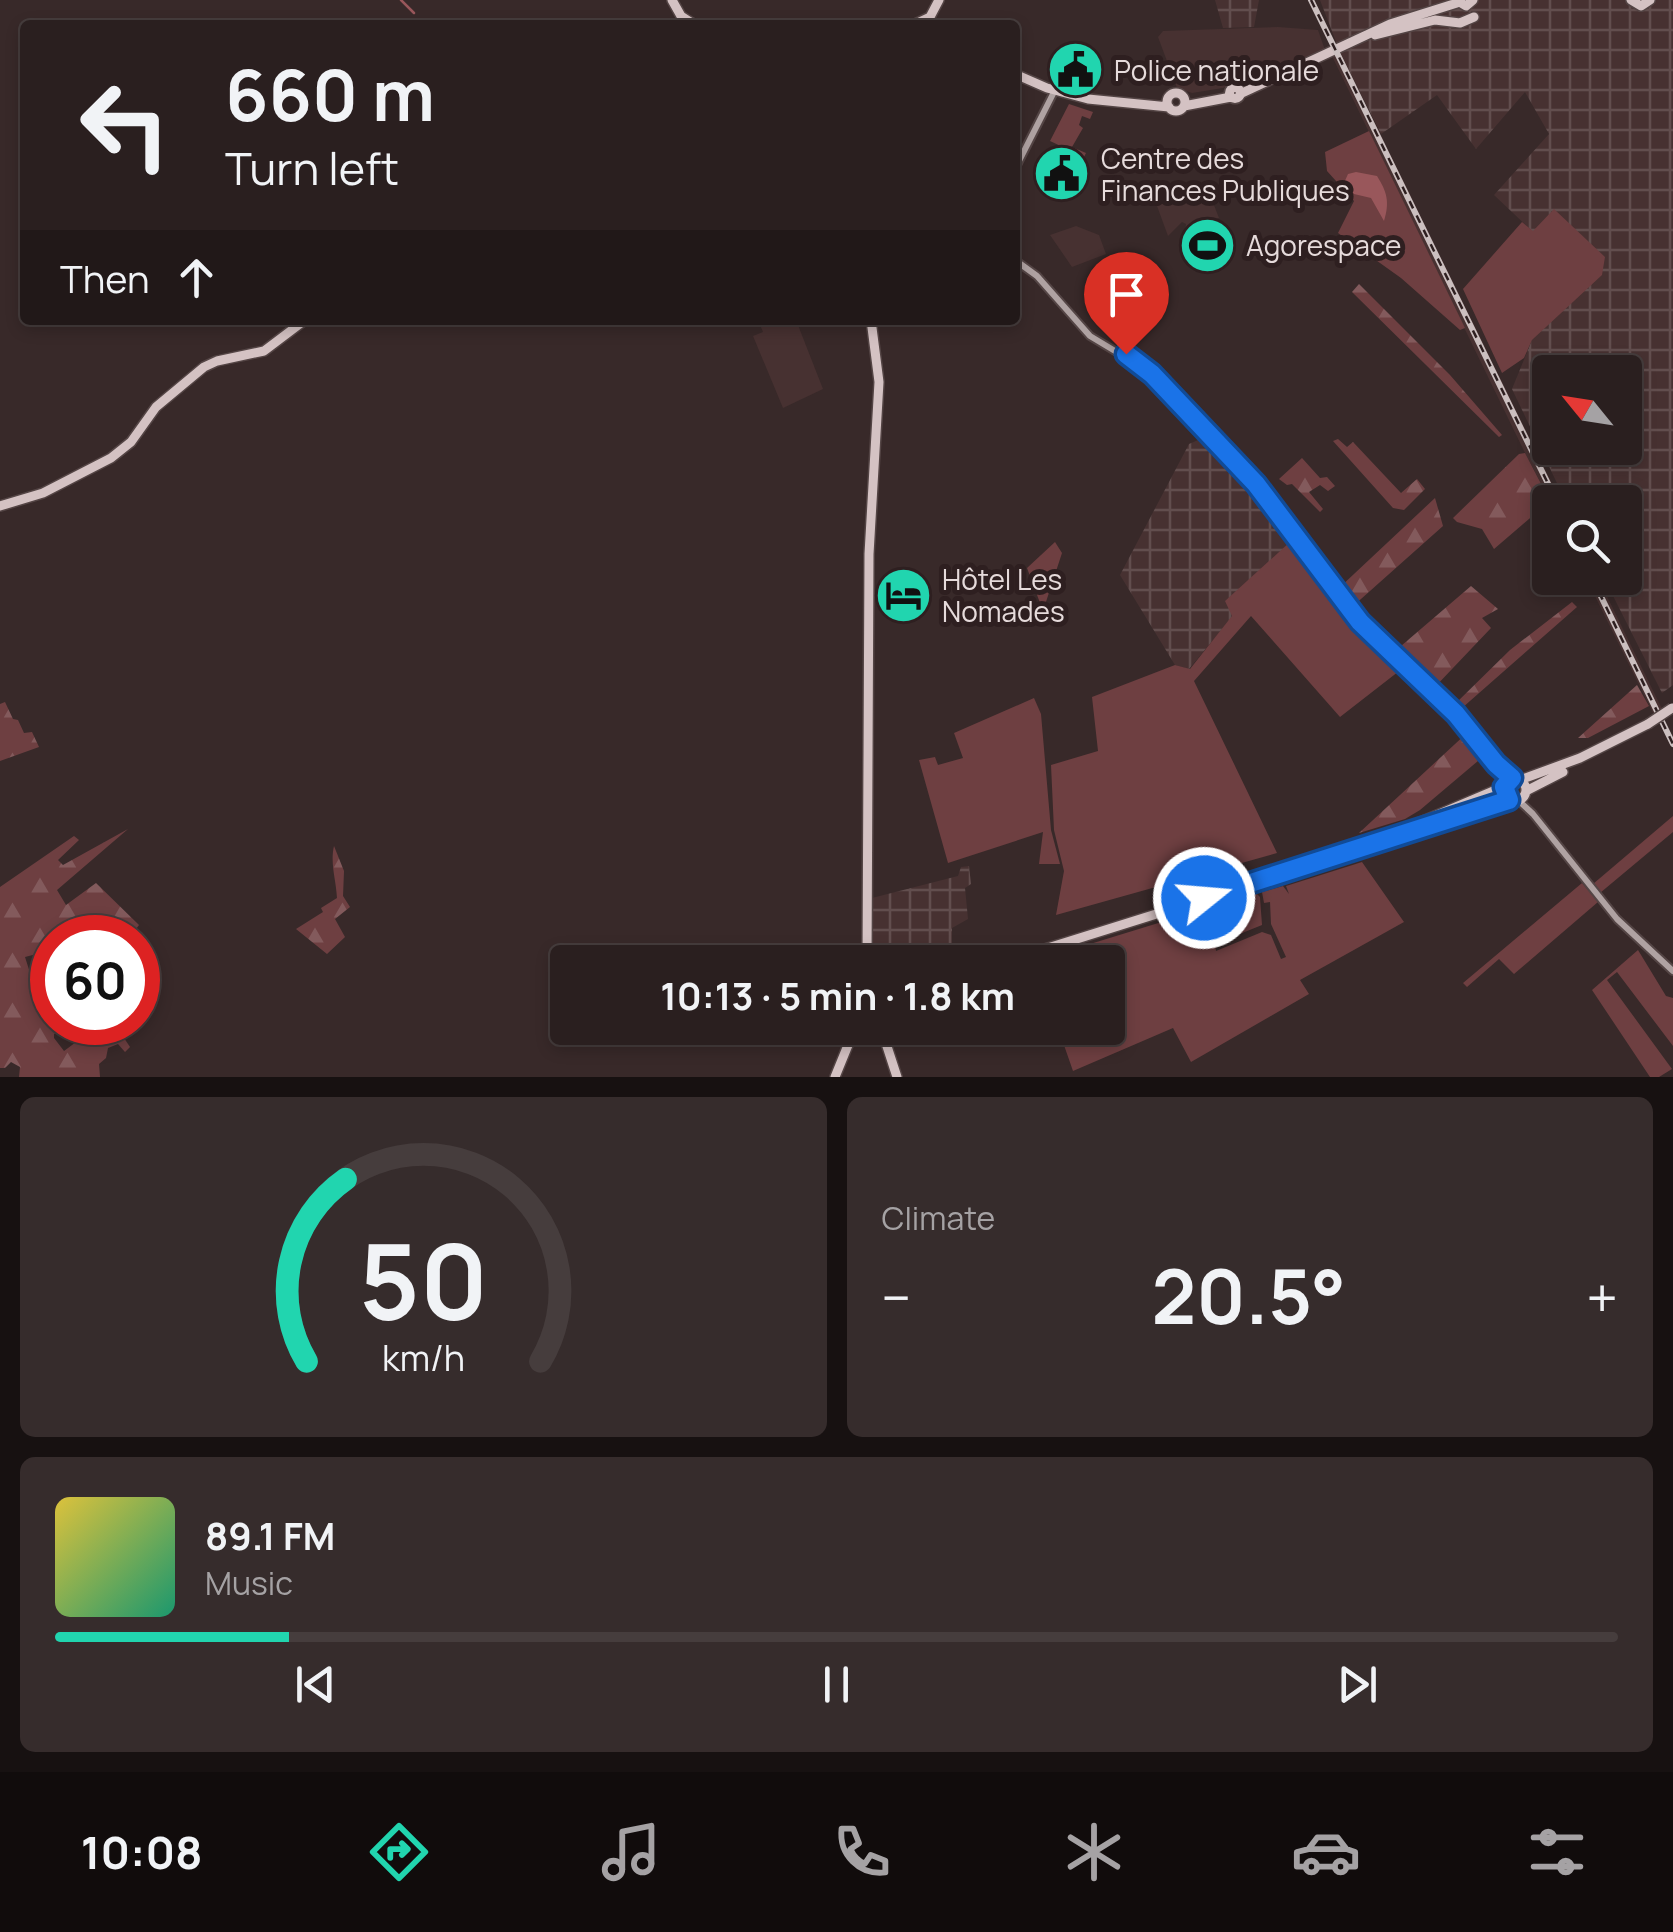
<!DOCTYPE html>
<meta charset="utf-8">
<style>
body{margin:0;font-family:Manrope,sans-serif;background:#362c2c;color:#f1f3f6;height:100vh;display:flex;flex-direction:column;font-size:38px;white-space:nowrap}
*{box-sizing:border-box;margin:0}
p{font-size:32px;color:#a5a2a4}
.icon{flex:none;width:55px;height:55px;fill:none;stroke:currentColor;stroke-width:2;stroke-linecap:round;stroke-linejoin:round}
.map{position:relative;height:1077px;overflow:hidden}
.drawer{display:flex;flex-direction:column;gap:20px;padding:20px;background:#171111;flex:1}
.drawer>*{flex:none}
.hud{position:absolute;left:20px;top:20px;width:1000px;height:305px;border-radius:10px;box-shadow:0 5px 15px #0003,0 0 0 2px #463d3d;background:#2a1f1f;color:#f1f3f6;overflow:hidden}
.needle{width:65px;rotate:300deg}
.fabs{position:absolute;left:1532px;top:355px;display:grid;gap:20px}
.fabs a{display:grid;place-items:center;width:110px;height:110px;border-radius:10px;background:#2a1f1f;box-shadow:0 5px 15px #0003,0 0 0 2px #463d3d;font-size:50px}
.speed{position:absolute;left:30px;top:915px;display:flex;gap:20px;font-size:50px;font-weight:700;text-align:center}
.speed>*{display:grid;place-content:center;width:130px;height:130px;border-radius:50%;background:#2a1f1f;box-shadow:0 5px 15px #0003,0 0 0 2px #463d3d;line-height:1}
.speed .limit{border:15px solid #d22;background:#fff;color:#111}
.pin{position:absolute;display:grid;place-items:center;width:85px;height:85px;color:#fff;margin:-102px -42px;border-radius:50% 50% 50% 0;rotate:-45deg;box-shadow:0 0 10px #0007}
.pin .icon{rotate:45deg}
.me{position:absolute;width:110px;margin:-55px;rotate:73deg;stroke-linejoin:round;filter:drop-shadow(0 0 8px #0008)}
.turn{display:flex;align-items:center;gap:35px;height:210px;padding:0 40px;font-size:45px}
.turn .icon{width:130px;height:130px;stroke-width:2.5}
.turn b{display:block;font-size:70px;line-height:85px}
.then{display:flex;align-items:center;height:95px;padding:0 40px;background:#0003;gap:20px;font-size:38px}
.big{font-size:75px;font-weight:700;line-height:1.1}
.drawer .card{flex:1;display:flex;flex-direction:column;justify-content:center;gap:15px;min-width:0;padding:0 35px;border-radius:15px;background:#362c2c}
.drawer .dial{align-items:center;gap:0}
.dial svg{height:260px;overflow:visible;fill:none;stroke:#463d3d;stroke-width:7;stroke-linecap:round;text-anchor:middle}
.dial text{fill:#f1f3f6;stroke:none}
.song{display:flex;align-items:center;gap:30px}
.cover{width:120px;height:120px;border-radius:15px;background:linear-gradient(135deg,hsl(50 70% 55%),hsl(160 70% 35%))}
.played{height:10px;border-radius:5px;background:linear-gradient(90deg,#21d5af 15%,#463d3d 15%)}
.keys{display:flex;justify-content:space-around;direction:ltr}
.heat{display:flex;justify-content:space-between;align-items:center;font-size:55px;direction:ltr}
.drawer .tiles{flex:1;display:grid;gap:20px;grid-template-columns:1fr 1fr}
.card:last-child{grid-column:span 2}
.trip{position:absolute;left:550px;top:945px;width:575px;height:100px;border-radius:10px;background:#2a1f1f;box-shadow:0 5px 15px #0003,0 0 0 2px #463d3d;font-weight:700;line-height:100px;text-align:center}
.tabs{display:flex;height:160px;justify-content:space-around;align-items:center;background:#110c0c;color:#a5a2a4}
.tabs .icon{width:70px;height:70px}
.tabs .current{color:#21d5af}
.tabs b{font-size:45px;color:#f1f3f6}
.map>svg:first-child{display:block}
</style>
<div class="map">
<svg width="1673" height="1077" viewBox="0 0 1673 1077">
<defs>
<pattern id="industrial-grid" width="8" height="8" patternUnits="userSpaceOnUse" patternTransform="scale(2.5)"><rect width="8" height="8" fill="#473131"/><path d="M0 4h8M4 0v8" fill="none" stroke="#624e4e"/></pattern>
<pattern id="forest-firs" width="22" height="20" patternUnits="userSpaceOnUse" patternTransform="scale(2.5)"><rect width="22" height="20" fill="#6e3f41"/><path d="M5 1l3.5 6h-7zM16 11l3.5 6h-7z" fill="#835a5c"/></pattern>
</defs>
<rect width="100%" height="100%" fill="#382929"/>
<path fill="#473131" d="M1278 27 1318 30 1325 50 1223 88 1192 93 1177 88 1158 37 1163 31Z
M1340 52 1561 502H1551L1525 453 1332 56Z
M1208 190 1219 218 1185 231 1186 224 1182 222 1168 236 1157 206 1179 196 1182 202Z
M1076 226 1099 235 1106 254 1072 267 1050 235Z
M758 320H796L823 389 783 408 753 336 763 332Z
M1586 578H1598L1662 709 1654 715Z"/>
<path fill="url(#industrial-grid)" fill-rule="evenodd" d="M1215 0H1259L1254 27 1223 28Z
M1320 0H1673V685L1662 693 1604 578H1625V502H1566L1512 389 1532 340 1546 326 1555 210 1533 232 1494 195 1549 134 1525 92 1476 149 1437 95 1381 134 1340 52ZM1550 372H1625V448H1550Z
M1205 437 1262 494 1294 540 1226 601 1233 616 1189 669 1175 665 1120 575 1189 444Z
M969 866 971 884 965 888 968 919 952 928V951L911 962H873L872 898 958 876 961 867Z"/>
<path fill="#6e3f41" d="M1069 104 1093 112 1090 119 1082 116 1079 125 1083 128 1072 147 1086 153 1084 157 1050 141Z
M1369 131 1465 328 1460 330 1401 278 1338 233 1354 201 1327 171 1325 152Z
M1554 209 1605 257 1602 275 1532 340 1524 358 1502 373 1463 289 1522 222 1533 231Z
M1055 542 1062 553 1043 611 1027 568Z
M1290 542 1403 668 1340 717 1251 616 1194 681 1277 853 1056 915 1064 871 1054 830 1051 765 1098 751 1092 697 1175 665 1190 669 1232 616 1225 601Z
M1034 698 1041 714 1051 830 1060 864H1039L1043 832 948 863 919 760 935 757 938 765 963 758 954 733Z
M1673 816V832L1600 893 1593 884Z
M1362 862 1404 922 1300 980 1309 994 1191 1062 1173 1028 1073 1071 1058 1028H1108V962H1046L1051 956 1256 893 1260 897 1262 925 1215 944 1216 951 1262 932 1271 935 1281 959 1286 957 1271 924 1270 902 1264 903 1262 892 1283 886 1289 894 1286 886Z
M1582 883 1598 902 1514 974 1499 959 1467 987 1463 983Z
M1638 950 1666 996 1673 998V1046L1617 972 1607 980 1672 1069 1659 1077H1650L1592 990Z"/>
<path fill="url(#forest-firs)" d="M1359 284 1450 375 1502 435 1499 437 1352 292Z
M1338 439 1347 447 1353 442 1401 493 1417 479 1425 489 1404 510 1393 508 1333 441Z
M1525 453 1550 501 1494 549 1482 529 1457 522 1453 518 1519 454Z
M1302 458 1320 478 1327 477 1335 486 1328 491 1320 485 1309 492 1323 509 1320 512 1292 484 1287 485 1279 479Z
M1435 498 1443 526 1352 607 1338 589Z
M1471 586 1498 609 1482 618 1491 628 1433 689 1397 655 1401 646Z
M1572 602 1577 607 1462 708 1454 705 1510 650Z
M1637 685 1649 706 1588 738H1578Z
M5 702 13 719 18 720 24 733 32 732 39 747 0 761V704Z
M1468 732 1485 755 1420 810 1405 819 1359 833Z
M128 829 57 890 66 905 96 883 139 925 136 929 142 934 138 941V938L110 937 108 934 96 937 52 938V960L44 952 25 957 31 976 33 1000 52 1001V1022L71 1023 54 1034V1038L64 1051 95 1028 104 1039 115 1042 122 1035 130 1047 125 1052 118 1044 108 1048 106 1058 99 1064 100 1077H19L20 1067 11 1062 5 1068H0V887L74 836 79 840 58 860 63 865Z
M334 846 344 871 343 896 350 907 335 919 345 937 327 954 296 929 323 912 321 908 337 898C336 879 330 864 334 846Z"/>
<path fill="#99575b" d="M1356 172 1377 176C1387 192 1390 202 1384 221L1371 198 1354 194 1344 183 1348 174Z"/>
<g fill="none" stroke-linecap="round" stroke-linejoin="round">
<path stroke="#99575b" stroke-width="2.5" d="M401 0 414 13"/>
<defs>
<path id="secondary" d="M1015 169 1056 88
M1015 260 1037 276 1090 336 1145 369 1247 474 1276 508 1357 619 1462 720 1496 764 1505 784
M1500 768 1512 779
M1518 800 1533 814 1617 919 1673 971"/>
<path id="primary" d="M672 0 681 16 695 25
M1456 0 1466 6 1473 0
M1631 0 1641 6 1650 0
M913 25 930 17 939 0
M1375 35 1435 20 1460 23 1474 17
M1015 74 1047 88 1088 99 1169 107
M1229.5 93a5.5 5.5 0 1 1 11 0a5.5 5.5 0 1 1-11 0Z
M1167 102a9 9 0 1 1 18 0a9 9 0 1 1-18 0Z
M1240 94 1390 24 1457 3
M1184 106 1231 97
M0 506 43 493 111 458 131 442 156 407 204 367 217 361 264 351 305 320
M1504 790a11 11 0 1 1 22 0a11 11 0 1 1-22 0Z
M1520 780 1580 758 1648 724
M1526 791 1563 772
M1431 825 1509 799
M867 962 869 554 879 382 871 320
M989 962 1008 957
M1003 962 1338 857 1503 787
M881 1028 897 1077
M835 1077 855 1028"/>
</defs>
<use href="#secondary" stroke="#544545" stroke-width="10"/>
<use href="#primary" stroke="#544545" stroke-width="12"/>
<use href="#secondary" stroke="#afa2a2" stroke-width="6"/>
<use href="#primary" stroke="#d4c2c3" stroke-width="9"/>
<defs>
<path id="rail" d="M1311 0 1557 502
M1592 578 1673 744"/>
</defs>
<use href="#rail" stroke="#cbbfbf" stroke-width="6"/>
<use href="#rail" stroke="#2e1f20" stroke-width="2.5" stroke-dasharray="8" stroke-linecap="butt"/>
<defs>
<path id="primary-bridge" d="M1648 724 1672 708"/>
</defs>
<use href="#primary-bridge" stroke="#544545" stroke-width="12" stroke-linecap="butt"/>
<use href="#primary-bridge" stroke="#d4c2c3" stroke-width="9"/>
</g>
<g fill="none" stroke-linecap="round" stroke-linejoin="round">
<defs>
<path id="route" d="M1126 354 1152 374 1256 484 1360 622 1456 714 1496 764 1512 778 1504 787 1509 800 1204 898"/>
</defs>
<use href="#route" stroke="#114b97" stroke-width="25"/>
<use href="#route" stroke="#1a73e8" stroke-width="18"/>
</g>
<defs>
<symbol id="civic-disc" viewBox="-11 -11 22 22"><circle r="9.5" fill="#21d5af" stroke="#2e1f20"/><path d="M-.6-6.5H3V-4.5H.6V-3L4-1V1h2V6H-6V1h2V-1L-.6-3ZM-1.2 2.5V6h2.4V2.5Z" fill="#111"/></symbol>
<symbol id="stadium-disc" viewBox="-11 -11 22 22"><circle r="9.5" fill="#21d5af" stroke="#2e1f20"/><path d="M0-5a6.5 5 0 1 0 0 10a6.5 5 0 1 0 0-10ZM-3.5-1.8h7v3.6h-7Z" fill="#111"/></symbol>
<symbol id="hotel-disc" viewBox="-11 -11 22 22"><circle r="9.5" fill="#21d5af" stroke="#2e1f20"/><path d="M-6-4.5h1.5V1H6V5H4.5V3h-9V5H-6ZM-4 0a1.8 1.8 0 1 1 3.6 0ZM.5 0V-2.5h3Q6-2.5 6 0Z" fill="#111"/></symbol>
</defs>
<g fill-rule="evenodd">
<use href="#civic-disc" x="1044" y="38" width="63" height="63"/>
<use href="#civic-disc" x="1030" y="142" width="63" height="63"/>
<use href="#stadium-disc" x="1176" y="214" width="63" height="63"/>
<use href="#hotel-disc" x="872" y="564" width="63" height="63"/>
</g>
<g text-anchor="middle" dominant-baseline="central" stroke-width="10" stroke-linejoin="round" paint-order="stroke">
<g font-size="28" fill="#e6dbdb" stroke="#2e1f20" text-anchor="start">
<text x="1114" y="70">Police nationale</text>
<text x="1101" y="158">Centre des<tspan x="1101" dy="32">Finances Publiques</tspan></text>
<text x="1246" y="245">Agorespace</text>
<text x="942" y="579">Hôtel Les<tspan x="942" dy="32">Nomades</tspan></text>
</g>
</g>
</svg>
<div class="fabs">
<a><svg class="needle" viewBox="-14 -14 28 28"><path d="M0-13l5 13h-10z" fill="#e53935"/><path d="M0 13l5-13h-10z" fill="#a5a2a4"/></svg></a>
<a><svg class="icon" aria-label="search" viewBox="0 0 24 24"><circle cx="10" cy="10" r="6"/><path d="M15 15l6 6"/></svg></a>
</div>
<div class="speed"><div class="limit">60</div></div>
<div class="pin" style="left:1126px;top:354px;background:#d93025"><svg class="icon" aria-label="arrive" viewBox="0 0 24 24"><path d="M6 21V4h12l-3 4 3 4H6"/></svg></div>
<svg class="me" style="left:1204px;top:898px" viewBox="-20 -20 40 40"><circle r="17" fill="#1a73e8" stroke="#fff" stroke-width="3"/><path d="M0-11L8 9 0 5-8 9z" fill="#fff"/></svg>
<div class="trip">10:13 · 5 min · 1.8 km</div>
<div class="hud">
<div class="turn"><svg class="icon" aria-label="left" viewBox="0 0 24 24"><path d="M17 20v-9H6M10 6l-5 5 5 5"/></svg><div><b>660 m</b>Turn left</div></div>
<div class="then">Then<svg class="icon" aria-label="ahead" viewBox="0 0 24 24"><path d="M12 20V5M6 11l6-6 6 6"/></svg></div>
</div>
</div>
<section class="drawer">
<div class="tiles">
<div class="card dial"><svg viewBox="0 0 100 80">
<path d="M14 69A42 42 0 1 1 86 69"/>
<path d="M14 69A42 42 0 0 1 26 13" stroke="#21d5af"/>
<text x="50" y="56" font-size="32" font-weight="700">50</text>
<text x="50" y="72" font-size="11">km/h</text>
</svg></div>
<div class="card"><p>Climate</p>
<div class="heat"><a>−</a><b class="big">20.5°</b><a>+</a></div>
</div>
<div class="card">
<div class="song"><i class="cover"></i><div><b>89.1 FM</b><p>Music</p></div></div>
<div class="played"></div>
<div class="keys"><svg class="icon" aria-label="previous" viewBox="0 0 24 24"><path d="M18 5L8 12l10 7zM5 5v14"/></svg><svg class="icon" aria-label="pause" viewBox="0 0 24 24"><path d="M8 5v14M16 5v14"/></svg><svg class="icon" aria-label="next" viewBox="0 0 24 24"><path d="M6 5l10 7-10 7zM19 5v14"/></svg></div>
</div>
</div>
</section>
<nav class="tabs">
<b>10:08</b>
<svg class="icon current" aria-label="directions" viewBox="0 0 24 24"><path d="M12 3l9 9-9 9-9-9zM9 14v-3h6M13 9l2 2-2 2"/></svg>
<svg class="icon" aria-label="music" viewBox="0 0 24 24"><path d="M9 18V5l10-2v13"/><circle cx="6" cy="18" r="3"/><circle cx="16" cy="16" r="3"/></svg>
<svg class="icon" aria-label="phone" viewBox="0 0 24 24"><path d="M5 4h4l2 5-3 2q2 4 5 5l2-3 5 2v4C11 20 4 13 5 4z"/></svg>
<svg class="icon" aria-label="climate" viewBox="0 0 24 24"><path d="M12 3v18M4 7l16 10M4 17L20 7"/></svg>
<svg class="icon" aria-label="car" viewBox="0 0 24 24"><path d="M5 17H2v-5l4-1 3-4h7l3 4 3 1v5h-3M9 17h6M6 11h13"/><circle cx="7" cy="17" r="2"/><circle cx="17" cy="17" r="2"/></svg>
<svg class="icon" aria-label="filters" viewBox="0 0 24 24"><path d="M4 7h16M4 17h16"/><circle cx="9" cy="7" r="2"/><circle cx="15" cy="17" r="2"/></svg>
</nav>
